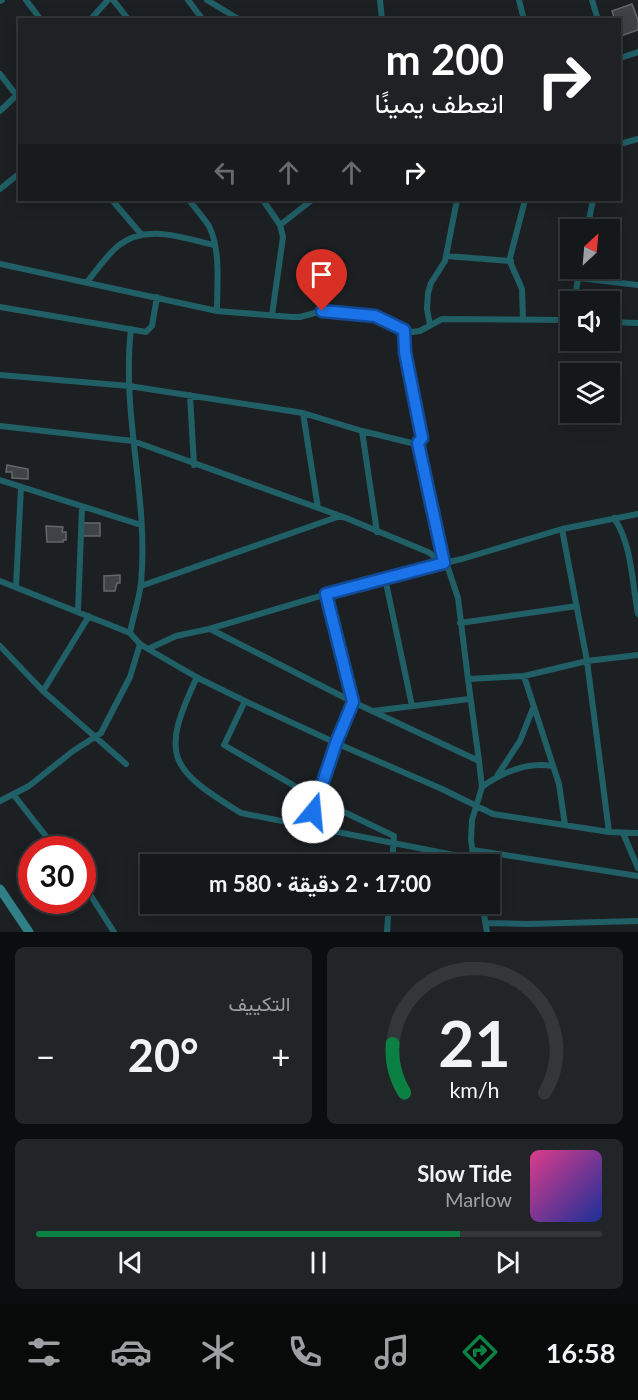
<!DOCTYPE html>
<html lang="ar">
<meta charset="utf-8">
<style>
body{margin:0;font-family:Lato,Vazirmatn,sans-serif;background:#222527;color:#f1f3f6;direction:rtl;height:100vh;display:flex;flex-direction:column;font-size:22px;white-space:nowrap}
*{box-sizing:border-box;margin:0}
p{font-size:20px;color:#9da0a2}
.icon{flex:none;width:33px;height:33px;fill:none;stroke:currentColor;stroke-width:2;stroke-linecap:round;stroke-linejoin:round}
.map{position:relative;height:932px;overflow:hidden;direction:ltr}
.sheet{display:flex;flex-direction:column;gap:15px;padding:15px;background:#0c0d0e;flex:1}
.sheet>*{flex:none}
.guide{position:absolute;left:18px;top:18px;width:603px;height:183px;border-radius:0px;box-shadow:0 3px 15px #0003,0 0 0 2px #343739;direction:rtl;background:#202124;color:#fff;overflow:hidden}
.needle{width:39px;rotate:26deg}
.tools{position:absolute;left:560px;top:219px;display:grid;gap:12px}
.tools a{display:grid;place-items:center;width:60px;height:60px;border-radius:0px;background:#15181a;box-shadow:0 3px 15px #0003,0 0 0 2px #343739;font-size:30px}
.speed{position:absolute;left:18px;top:836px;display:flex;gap:12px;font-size:30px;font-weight:700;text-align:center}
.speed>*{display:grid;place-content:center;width:78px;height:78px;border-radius:50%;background:#15181a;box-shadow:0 3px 15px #0003,0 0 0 2px #343739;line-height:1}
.speed .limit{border:9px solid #d22;background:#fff;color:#111}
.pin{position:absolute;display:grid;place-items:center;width:51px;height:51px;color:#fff;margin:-62px -26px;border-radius:50% 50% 50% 0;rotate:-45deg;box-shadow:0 0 6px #0007}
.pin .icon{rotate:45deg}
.me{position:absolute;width:66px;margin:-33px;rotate:17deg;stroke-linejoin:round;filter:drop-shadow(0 0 4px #0008)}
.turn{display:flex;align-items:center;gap:21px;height:126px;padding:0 18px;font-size:27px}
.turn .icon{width:78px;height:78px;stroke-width:2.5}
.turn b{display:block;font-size:42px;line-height:51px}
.lanes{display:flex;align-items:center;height:57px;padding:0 18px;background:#0003;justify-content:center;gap:30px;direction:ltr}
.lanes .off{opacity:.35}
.big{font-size:45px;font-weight:700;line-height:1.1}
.sheet .card{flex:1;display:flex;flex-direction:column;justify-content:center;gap:9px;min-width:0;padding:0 21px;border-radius:9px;background:#222527}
.sheet .dial{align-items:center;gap:0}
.dial svg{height:156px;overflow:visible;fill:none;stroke:#343739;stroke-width:7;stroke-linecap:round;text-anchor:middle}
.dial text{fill:#f1f3f6;stroke:none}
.song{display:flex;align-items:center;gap:18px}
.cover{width:72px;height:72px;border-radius:9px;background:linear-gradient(135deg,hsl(330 70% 55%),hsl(230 70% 35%))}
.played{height:6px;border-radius:3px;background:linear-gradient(90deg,#0b8043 75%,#343739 75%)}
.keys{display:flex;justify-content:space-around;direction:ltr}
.heat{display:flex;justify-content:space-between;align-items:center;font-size:33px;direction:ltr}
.sheet .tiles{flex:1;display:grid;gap:15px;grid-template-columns:1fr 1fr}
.card:last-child{grid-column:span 2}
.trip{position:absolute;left:140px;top:854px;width:360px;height:60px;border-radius:0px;background:#15181a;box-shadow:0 3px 15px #0003,0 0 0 2px #343739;font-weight:700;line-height:60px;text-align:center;direction:rtl}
.dock{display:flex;height:96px;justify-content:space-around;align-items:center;background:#080a0a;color:#9da0a2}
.dock .icon{width:42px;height:42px}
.dock .active{color:#0b8043}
.dock b{font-size:27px;color:#f1f3f6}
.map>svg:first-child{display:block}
</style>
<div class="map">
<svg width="638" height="932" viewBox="0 0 638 932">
<rect width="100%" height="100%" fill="#1c2023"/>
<path fill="#3f4246" stroke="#63676b" stroke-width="1.5" d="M632 4 638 20V30L621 36 620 20H615L612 11Z
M7 465 28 469V479L12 478V472H6Z
M81 523H100V536H81Z
M46 526 63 527 62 532H66V540H63V542H47Z
M120 575V583H117L115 591H104V576Z"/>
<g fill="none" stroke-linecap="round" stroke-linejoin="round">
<path stroke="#205f66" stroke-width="6" d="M26 0 41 20
M113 0 129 20
M188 0 203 20
M207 0 240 20
M380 0 382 20
M519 0 524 20
M592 0 598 20
M0 1 2 0
M90 20 108 0
M620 58 638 52
M0 74 17 96
M0 111 19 93
M620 144 638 139
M0 189 20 173
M112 200 141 234
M189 200C195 208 203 217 209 226 221 250 217 285 217 311
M263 200 280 225 283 237 272 315
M342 200H350
M280 225 312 200
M587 230 593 200
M446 256 511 261
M0 264 217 311 292 317H300L322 311 369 315 412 332 420 331 442 319 570 320
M579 278 638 285
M87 282C97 270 106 256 118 246 146 223 183 238 214 245
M574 302 580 268
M0 307 146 332 152 326 157 297
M523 320 522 289 511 264 510 258 525 200
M609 322 638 323
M430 325 427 309 428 293 431 283 445 261 457 200
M0 375 129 386 303 413 318 508
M190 395 194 465
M303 413 362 431 416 444 421 442 422 438 405 352 404 330
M0 426 133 441 346 518 428 552 444 563 462 559 562 529 638 514
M362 431 377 532
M418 443 444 563 448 568 458 598 468 679
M0 480 141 525
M614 518C632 544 632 583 638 614
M562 529 587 661 609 832
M385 578 412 706
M0 581 130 633 140 644 148 649 176 636 209 629 354 586 444 563
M141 586 340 516
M16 587 21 487
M78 611 82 507
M460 623 577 606
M210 629 353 702 479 761 482 787 472 820 471 839 474 864
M130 633C133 617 139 600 141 583 149 498 121 414 131 329
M0 646 43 691 126 764
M148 649 198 678 249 703 336 743 442 789 493 814 609 832 638 833
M524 676 559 784 565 825
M197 677C160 756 168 768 241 813L474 859
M43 691 89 616
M245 701 224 745 317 799 394 836 392 864
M373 711 469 699
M479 761 468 679 524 676 587 661 638 655
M497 776 520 741 533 708
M482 787C502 772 528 762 552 766
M13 794 56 849
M0 801 29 786 73 751 101 733 130 677 140 644
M309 826 336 743 353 702 326 594
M623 833 638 868
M473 850 638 876
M82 882 114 932
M482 903 487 932
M486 923 528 924 638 921
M387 932 389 903"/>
<path stroke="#318088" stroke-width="9" d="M0 889 29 932"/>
</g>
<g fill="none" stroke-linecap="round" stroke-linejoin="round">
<defs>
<path id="route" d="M313 812 336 743 353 702 326 594 444 563 418 443 422 438 405 352 404 330 375 316 322 311"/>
</defs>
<use href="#route" stroke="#114b97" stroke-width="15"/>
<use href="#route" stroke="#1a73e8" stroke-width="10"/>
</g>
</svg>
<div class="tools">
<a><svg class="needle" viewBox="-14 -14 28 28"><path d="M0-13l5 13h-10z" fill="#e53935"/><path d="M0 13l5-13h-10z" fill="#9da0a2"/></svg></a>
<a><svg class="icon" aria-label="sound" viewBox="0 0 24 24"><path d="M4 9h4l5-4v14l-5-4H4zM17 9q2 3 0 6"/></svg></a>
<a><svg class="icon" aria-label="layers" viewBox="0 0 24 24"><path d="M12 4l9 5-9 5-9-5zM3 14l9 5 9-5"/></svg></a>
</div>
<div class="speed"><div class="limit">30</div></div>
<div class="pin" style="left:322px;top:311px;background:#d93025"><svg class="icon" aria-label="arrive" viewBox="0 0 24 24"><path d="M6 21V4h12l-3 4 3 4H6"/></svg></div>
<svg class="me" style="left:313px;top:812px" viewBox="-20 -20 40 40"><circle r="19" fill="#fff"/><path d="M0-13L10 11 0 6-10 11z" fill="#1a73e8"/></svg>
<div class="trip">17:00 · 2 دقيقة · 580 m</div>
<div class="guide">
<div class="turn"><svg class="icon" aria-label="right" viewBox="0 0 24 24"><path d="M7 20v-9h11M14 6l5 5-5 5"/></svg><div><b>200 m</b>انعطف يمينًا</div></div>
<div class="lanes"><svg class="icon off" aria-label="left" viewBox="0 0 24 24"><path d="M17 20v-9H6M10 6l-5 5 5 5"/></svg><svg class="icon off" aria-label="ahead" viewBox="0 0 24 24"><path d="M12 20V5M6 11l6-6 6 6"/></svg><svg class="icon off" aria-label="ahead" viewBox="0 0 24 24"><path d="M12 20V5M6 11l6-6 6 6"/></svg><svg class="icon" aria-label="right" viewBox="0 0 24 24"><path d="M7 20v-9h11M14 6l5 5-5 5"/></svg></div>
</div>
</div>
<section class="sheet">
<div class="tiles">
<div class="card dial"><svg viewBox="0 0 100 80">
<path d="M14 69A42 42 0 1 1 86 69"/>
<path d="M14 69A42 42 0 0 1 8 44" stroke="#0b8043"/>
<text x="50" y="56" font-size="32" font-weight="700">21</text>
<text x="50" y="72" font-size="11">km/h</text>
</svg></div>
<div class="card"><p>التكييف</p>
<div class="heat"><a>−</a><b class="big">20°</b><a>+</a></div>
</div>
<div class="card">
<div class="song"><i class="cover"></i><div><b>Slow Tide</b><p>Marlow</p></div></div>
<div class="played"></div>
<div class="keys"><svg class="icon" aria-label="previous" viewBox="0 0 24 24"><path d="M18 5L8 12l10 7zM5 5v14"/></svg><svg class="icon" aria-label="pause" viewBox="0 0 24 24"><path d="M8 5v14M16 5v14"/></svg><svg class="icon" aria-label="next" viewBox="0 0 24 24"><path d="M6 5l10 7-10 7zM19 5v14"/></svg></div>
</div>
</div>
</section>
<nav class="dock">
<b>16:58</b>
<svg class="icon active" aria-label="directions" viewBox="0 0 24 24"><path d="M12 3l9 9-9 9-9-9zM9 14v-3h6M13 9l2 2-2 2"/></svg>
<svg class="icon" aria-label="music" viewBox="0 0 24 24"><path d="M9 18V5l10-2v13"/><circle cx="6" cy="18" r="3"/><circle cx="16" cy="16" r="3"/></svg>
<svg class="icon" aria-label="phone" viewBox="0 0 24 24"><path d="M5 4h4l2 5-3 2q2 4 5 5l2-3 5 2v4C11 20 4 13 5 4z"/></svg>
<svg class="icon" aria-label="climate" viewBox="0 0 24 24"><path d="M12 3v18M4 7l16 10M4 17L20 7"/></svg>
<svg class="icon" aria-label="car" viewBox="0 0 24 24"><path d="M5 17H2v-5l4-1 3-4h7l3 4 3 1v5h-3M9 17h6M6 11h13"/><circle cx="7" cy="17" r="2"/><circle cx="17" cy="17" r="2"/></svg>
<svg class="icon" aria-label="filters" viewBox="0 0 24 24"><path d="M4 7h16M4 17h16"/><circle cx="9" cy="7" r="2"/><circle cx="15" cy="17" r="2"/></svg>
</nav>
